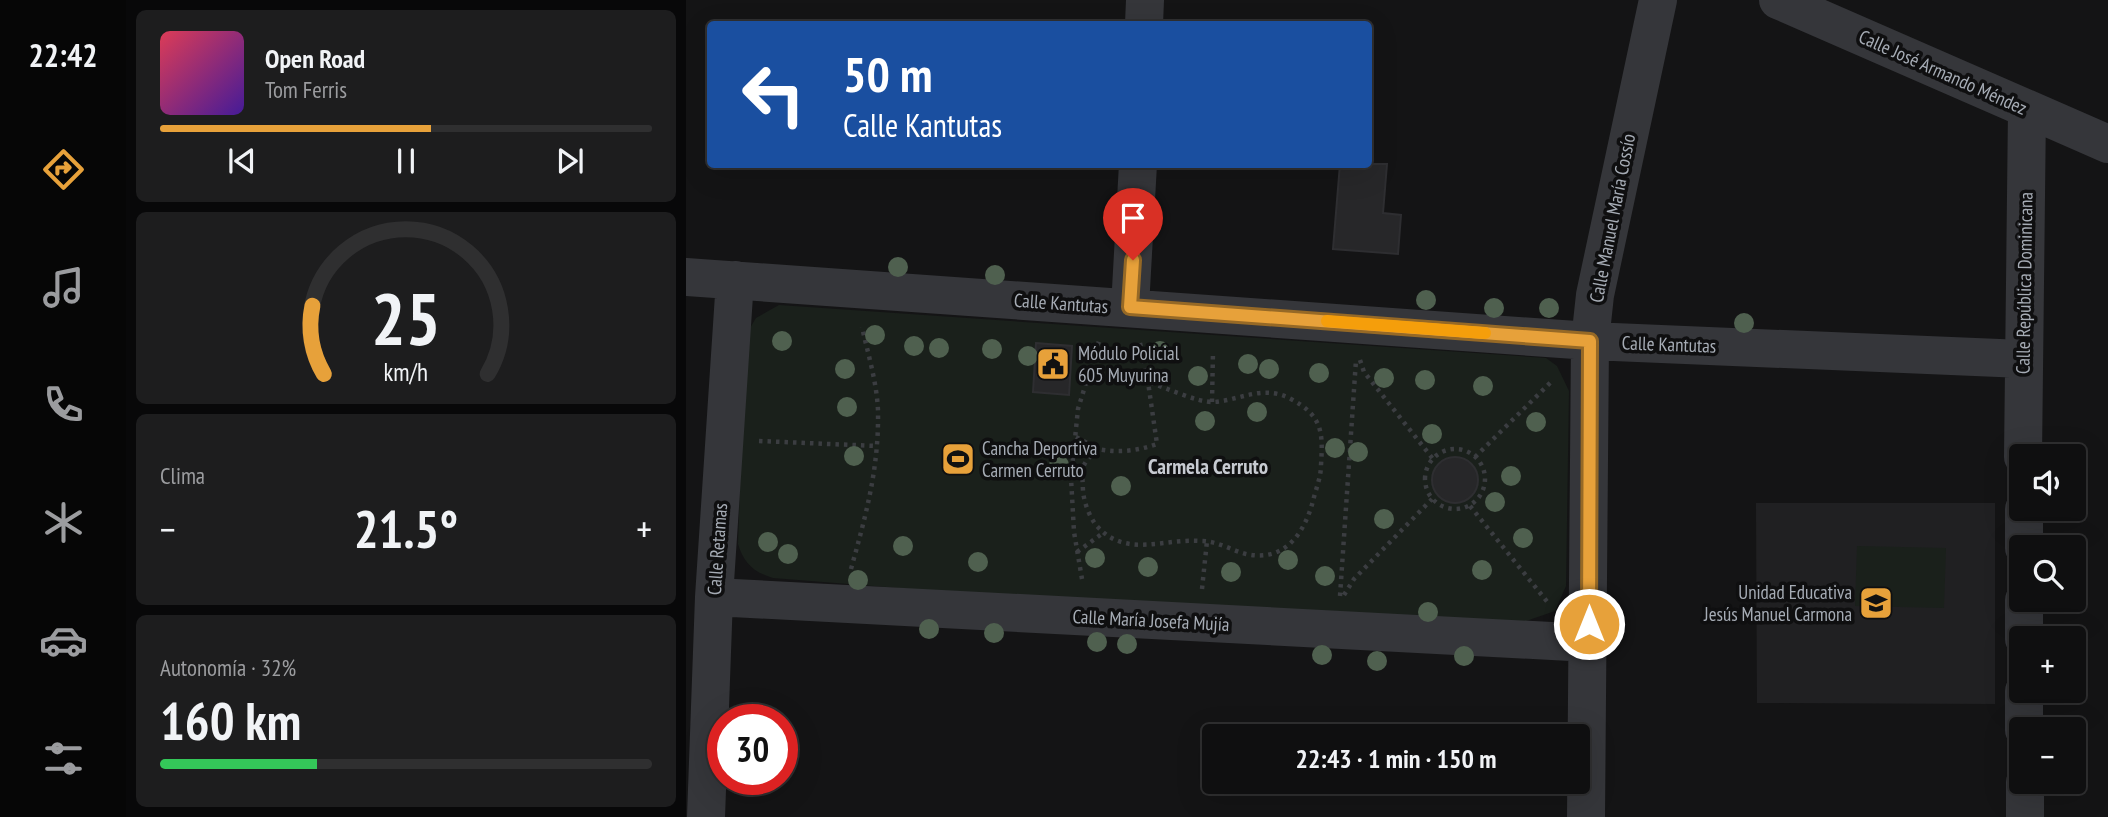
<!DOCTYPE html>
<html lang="es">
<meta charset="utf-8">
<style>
body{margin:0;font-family:"PT Sans Narrow",sans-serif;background:#1d1d1e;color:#f1f3f6;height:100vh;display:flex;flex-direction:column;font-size:26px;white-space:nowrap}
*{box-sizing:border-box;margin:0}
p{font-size:23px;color:#9b9c9f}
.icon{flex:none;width:38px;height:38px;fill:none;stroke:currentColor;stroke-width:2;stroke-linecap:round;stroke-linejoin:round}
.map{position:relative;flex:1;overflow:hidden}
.details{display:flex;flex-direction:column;gap:10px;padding:10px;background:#080809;width:560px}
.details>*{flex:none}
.hud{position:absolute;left:21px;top:21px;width:665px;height:147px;border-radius:7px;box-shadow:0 7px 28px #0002,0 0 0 2px #2f2f30;background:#1a4fa0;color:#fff;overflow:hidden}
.tools{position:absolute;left:1323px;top:444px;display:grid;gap:14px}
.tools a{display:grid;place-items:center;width:77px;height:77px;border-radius:7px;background:#0f0f10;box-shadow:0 7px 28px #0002,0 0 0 2px #2f2f30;font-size:35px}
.speed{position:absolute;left:21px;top:704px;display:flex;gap:14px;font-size:35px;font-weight:700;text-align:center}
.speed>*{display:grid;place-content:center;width:91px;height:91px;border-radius:50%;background:#0f0f10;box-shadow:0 7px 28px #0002,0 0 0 2px #2f2f30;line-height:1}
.speed .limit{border:10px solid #d22;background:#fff;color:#111}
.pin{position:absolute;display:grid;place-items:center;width:60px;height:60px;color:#fff;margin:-72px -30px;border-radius:50% 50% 50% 0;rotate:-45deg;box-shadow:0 0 7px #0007}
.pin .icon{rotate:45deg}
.me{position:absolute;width:77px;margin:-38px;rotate:0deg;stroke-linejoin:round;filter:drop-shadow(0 0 5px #0008)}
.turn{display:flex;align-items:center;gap:24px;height:147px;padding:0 21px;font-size:32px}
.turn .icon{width:91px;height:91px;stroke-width:2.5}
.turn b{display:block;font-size:49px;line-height:60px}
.big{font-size:52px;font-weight:700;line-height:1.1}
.details .tile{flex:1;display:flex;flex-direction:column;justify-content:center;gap:10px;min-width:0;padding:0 24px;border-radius:10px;background:#1d1d1e}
.details .dial{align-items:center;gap:0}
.dial svg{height:182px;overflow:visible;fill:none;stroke:#2f2f30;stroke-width:7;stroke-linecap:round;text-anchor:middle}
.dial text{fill:#f1f3f6;stroke:none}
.song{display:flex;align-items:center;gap:21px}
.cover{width:84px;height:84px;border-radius:10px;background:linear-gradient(135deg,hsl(350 70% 55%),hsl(260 70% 35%))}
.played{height:7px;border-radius:4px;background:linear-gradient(90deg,#e7a13a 55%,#2f2f30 55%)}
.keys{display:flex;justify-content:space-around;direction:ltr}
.heat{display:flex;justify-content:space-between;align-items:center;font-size:38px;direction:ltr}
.charge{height:10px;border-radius:5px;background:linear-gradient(90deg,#34c759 32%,#2f2f30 0)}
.trip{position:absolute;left:516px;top:724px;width:388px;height:70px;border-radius:7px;background:#0f0f10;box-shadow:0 7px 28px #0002,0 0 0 2px #2f2f30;font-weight:700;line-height:70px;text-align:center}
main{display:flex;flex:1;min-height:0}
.menu{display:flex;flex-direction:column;width:126px;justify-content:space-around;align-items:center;background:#060606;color:#9b9c9f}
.menu .icon{width:49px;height:49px}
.menu .selected{color:#e7a13a}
.menu b{font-size:32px;color:#f1f3f6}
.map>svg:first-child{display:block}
</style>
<main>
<nav class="menu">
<b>22:42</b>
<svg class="icon selected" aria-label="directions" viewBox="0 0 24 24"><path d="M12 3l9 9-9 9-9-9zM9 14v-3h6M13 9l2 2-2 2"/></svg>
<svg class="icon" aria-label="music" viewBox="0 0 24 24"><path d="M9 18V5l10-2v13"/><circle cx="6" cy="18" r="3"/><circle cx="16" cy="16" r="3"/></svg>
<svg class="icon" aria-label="phone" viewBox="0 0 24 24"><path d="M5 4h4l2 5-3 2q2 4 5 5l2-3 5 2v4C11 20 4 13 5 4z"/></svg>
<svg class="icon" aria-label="climate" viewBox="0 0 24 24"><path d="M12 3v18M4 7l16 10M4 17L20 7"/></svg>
<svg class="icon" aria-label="car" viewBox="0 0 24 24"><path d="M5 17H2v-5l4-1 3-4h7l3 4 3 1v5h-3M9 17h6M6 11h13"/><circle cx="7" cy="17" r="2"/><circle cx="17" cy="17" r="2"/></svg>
<svg class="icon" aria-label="filters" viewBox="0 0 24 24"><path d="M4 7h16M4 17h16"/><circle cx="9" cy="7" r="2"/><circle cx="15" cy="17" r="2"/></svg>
</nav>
<section class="details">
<div class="tile">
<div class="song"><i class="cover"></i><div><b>Open Road</b><p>Tom Ferris</p></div></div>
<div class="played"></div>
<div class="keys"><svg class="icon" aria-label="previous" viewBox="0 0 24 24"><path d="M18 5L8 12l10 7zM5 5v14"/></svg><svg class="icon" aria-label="pause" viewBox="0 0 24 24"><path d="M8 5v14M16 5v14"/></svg><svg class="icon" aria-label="next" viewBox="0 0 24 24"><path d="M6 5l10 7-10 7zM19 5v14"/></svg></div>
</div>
<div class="tile dial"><svg viewBox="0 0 100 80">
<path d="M14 69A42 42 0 1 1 86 69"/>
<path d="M14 69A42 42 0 0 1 9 39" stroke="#e7a13a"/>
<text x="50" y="56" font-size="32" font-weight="700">25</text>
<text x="50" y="72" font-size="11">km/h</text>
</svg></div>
<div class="tile"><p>Clima</p>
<div class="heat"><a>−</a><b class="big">21.5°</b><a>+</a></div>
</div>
<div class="tile"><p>Autonomía · 32%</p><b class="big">160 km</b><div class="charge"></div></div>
</section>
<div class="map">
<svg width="1422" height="817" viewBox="0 0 1422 817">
<rect width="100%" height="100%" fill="#141415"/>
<path fill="#202022" d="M1070 503H1309V704L1071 703Z"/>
<path fill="#1a201b" d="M93 305 860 358 871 366 883 391 880 586 869 611 834 623 288 594 87 578C67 572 58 563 52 544L59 336 70 318Z
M1171 546 1260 548 1258 608 1169 606Z"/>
<path fill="#272729" stroke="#2e2e31" stroke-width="2" d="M654 164H701L697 213 715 215 712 254 647 249Z
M350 343 386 346 383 395 347 392Z
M746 480a23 23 0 1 1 46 0a23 23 0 1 1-46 0Z"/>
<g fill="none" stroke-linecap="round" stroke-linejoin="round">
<path stroke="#3b3d41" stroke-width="4.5" stroke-dasharray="3.5 5" stroke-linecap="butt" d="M454 343 462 382C479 387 512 403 528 402 555 400 577 384 605 399 637 416 637 433 635 465 635 476 631 486 628 497 620 530 601 563 560 554 545 550 531 541 515 541 477 538 439 559 410 525 403 516 398 502 397 491 396 467 394 465 412 449 433 453 451 451 471 444L462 382
M674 360 678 372 747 459
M526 402 527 352
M390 437 412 449
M73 441 191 446
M739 479a30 30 0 1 1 60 0a30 30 0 1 1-60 0Z
M789 457 866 381
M784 506 863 604
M391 552 417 533
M165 569C180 515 193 468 192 411 191 383 182 354 176 327
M396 579 388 532 385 478 392 409 413 341
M516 589 521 541
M658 595 668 579 746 499
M654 596 670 360"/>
<path stroke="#35363a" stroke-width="38" d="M1092 0 1422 144
M458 24 459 0
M0 277 904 341 1337 359
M444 307 452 164
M1337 457 1341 109
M1338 509V548
M28 597 903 643
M1338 600V639
M1338 691V730
M1339 782V817
M20 817 28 597 49 280
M900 817 904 341 909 295 972 0"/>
</g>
<g fill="#4f604f">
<circle cx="212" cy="267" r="10"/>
<circle cx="309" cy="275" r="10"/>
<circle cx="740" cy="300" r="10"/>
<circle cx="808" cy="308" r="10"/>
<circle cx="863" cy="308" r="10"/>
<circle cx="1058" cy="323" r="10"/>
<circle cx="189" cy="335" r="10"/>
<circle cx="96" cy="341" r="10"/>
<circle cx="228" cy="346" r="10"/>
<circle cx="253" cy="348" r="10"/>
<circle cx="306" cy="349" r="10"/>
<circle cx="474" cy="351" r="10"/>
<circle cx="342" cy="356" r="10"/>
<circle cx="562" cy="364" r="10"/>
<circle cx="159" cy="369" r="10"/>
<circle cx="583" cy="369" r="10"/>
<circle cx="633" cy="373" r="10"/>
<circle cx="512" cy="376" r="10"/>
<circle cx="698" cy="378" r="10"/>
<circle cx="739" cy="380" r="10"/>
<circle cx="797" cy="386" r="10"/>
<circle cx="161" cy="407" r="10"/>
<circle cx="571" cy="412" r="10"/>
<circle cx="519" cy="421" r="10"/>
<circle cx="850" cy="422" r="10"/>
<circle cx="746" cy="434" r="10"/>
<circle cx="649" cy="448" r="10"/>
<circle cx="672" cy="452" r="10"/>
<circle cx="168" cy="456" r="10"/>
<circle cx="373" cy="465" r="10"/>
<circle cx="825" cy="476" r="10"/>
<circle cx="435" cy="486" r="10"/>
<circle cx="809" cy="502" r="10"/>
<circle cx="698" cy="519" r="10"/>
<circle cx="837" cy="538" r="10"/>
<circle cx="82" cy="542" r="10"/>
<circle cx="217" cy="546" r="10"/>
<circle cx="102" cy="554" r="10"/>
<circle cx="409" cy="558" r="10"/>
<circle cx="602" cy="560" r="10"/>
<circle cx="292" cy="562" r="10"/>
<circle cx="462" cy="567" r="10"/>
<circle cx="796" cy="570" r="10"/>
<circle cx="545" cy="572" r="10"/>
<circle cx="639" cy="576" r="10"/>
<circle cx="172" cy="580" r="10"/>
<circle cx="742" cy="612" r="10"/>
<circle cx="243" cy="629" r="10"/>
<circle cx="308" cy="633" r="10"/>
<circle cx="411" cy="642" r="10"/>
<circle cx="441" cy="644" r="10"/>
<circle cx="636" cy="655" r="10"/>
<circle cx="778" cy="656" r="10"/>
<circle cx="691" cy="661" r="10"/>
</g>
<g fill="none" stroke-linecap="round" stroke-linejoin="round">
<defs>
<path id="route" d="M447 260 444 307 904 341 903 624"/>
</defs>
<use href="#route" stroke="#966926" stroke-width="18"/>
<use href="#route" stroke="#e7a13a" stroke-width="12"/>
<path stroke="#f59e0b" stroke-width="12" d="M641 321 799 333"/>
</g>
<defs>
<symbol id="civic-square" viewBox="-11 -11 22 22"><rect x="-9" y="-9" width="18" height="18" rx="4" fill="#e7a13a" stroke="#0f0f10"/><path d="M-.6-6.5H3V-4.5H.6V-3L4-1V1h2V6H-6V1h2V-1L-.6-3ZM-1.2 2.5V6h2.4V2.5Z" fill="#111"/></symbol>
<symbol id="stadium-square" viewBox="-11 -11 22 22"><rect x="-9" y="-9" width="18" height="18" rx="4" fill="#e7a13a" stroke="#0f0f10"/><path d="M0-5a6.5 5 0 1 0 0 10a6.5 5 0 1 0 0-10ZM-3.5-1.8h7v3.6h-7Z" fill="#111"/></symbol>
<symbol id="school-square" viewBox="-11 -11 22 22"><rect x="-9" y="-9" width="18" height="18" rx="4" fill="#e7a13a" stroke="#0f0f10"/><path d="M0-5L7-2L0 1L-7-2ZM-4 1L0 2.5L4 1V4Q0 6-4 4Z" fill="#111"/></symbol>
</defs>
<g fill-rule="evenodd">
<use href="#civic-square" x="348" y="345" width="38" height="38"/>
<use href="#stadium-square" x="253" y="440" width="38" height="38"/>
<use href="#school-square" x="1171" y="584" width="38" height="38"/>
</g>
<g text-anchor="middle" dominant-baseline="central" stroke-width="7" stroke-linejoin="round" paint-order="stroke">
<g font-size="19" fill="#a6acb5" stroke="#0f0f10">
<text transform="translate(1257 72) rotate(24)">Calle José Armando Méndez</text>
<text transform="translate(926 218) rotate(-79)">Calle Manuel María Cossío</text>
<text transform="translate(1338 283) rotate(-89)">Calle República Dominicana</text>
<text transform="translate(375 303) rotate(4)">Calle Kantutas</text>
<text transform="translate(983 344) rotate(2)">Calle Kantutas</text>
<text transform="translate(31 549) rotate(-86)">Calle Retamas</text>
<text transform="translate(465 620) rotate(3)">Calle María Josefa Mujía</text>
</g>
<g font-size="19" fill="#a6acb5" stroke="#0f0f10" text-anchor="start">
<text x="392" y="353">Módulo Policial<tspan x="392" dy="22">605 Muyurina</tspan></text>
<text x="296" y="448">Cancha Deportiva<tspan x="296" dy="22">Carmen Cerruto</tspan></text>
<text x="1166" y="592" text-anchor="end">Unidad Educativa<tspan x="1166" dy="22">Jesús Manuel Carmona</tspan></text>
</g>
<g font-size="21" font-weight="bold" fill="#c7cad1" stroke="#0f0f10">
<text x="522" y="466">Carmela Cerruto</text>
</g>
</g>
</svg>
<div class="tools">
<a><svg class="icon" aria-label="sound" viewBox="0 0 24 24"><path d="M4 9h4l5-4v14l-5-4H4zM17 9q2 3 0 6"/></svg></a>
<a><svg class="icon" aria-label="search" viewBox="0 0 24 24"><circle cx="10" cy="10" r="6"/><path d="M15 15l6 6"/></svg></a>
<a>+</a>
<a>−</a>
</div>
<div class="speed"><div class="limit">30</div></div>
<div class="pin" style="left:447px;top:260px;background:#d93025"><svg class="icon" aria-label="arrive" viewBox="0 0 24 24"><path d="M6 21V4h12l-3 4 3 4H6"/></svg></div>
<svg class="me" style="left:903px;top:624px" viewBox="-20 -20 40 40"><circle r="17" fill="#e7a13a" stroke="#fff" stroke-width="3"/><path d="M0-11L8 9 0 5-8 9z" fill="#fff"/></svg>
<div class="trip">22:43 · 1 min · 150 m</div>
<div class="hud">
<div class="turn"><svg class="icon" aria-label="left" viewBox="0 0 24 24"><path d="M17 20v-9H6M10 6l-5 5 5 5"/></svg><div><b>50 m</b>Calle Kantutas</div></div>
</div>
</div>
</main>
